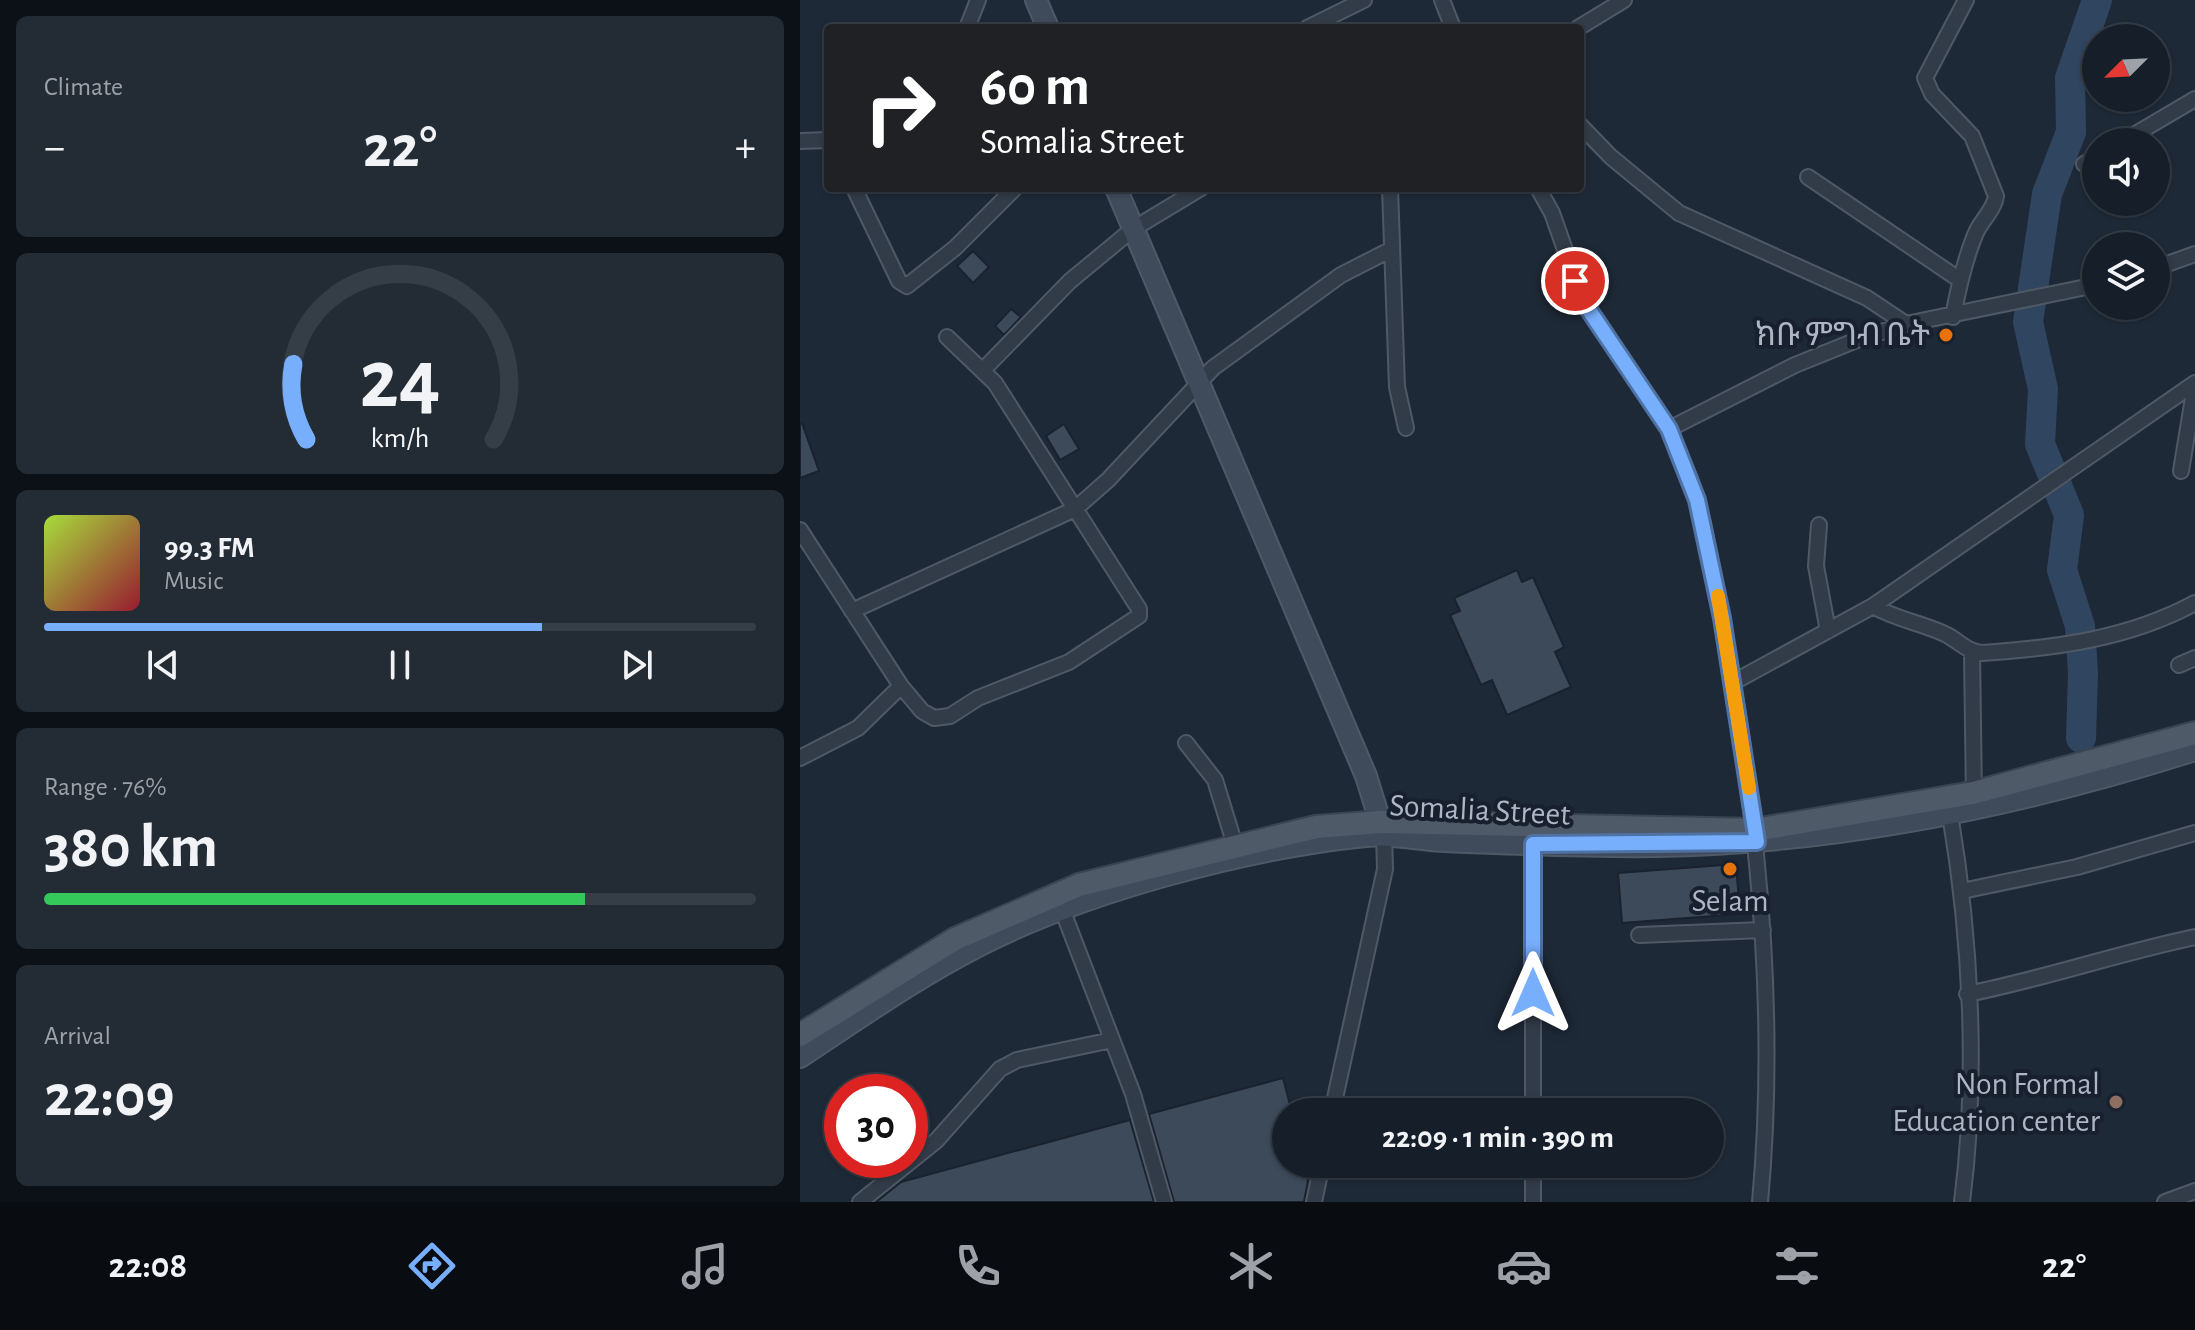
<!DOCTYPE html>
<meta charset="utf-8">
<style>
body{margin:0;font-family:"Alegreya Sans","Noto Sans Ethiopic",sans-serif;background:#232c35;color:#f1f3f6;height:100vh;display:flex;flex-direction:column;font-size:30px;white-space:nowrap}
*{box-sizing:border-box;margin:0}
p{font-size:26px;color:#9ea2a8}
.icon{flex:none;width:44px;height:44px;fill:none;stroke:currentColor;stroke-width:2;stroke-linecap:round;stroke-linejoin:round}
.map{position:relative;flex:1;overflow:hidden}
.panel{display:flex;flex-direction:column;gap:16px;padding:16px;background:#0c1117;width:800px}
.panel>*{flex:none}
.guide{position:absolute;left:24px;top:24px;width:760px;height:168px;border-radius:8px;box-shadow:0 2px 6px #0004,0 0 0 2px #353d46;background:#202124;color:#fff;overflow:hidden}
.needle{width:52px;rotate:246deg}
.buttons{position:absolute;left:1282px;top:24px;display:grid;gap:16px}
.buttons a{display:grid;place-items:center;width:88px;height:88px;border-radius:50%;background:#161f29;box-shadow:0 2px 6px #0004,0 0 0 2px #353d46;font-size:40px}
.speed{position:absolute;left:24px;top:1074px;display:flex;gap:16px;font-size:40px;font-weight:700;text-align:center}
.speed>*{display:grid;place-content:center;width:104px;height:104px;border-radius:50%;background:#161f29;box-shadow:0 2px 6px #0004,0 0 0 2px #353d46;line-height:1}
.speed .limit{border:12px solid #d22;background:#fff;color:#111}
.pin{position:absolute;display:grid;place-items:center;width:68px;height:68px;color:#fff;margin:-34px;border:4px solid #fff;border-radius:50%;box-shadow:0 2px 8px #0007}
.me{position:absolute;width:88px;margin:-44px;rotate:0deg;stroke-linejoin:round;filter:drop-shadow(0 0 6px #0008)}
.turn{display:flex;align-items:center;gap:28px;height:168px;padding:0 24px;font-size:36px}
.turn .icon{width:104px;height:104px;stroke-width:2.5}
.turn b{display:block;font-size:56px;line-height:68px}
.big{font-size:60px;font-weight:700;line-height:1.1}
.panel .tile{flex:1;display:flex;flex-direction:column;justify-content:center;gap:12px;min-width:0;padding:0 28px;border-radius:12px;background:#232c35}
.panel .dial{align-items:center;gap:0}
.dial svg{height:208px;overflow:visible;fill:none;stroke:#353d46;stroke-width:7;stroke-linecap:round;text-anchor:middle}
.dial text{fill:#f1f3f6;stroke:none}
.song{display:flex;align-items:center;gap:24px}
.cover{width:96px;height:96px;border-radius:12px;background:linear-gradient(135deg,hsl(80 70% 55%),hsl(350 70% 35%))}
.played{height:8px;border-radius:4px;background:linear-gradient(90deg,#78affd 70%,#353d46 70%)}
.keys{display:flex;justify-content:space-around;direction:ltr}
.heat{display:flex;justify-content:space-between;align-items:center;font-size:44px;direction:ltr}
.charge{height:12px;border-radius:6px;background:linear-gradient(90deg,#34c759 76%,#353d46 0)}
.trip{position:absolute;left:472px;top:1098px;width:452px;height:80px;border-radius:40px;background:#161f29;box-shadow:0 2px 6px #0004,0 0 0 2px #353d46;font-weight:700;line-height:80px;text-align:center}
.menu{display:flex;height:128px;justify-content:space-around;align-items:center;background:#090c10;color:#9ea2a8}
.menu .icon{width:56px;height:56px}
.menu .active{color:#78affd}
.menu b{font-size:36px;color:#f1f3f6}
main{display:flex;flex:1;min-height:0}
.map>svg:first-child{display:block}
</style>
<main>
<section class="panel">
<div class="tile"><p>Climate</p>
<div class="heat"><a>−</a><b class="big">22°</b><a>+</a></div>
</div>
<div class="tile dial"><svg viewBox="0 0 100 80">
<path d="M14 69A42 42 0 1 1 86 69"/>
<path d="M14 69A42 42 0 0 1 9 40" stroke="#78affd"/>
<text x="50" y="56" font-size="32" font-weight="700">24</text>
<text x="50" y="72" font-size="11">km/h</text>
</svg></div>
<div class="tile">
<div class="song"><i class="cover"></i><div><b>99.3 FM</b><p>Music</p></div></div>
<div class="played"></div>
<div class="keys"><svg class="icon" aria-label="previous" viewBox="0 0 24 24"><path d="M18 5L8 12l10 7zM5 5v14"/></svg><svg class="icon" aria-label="pause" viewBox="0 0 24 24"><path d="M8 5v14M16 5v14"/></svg><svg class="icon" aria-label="next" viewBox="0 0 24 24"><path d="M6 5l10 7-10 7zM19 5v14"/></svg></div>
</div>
<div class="tile"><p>Range · 76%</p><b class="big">380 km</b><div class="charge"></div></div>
<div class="tile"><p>Arrival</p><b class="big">22:09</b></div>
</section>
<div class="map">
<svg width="1395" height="1202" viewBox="0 0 1395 1202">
<rect width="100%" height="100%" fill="#1e2937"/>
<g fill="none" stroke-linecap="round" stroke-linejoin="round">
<path stroke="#30455f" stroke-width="30" d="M1281 738 1283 673 1280 626 1262 570 1269 515 1240 444 1243 389 1228 322 1247 194 1271 132 1270 78 1297 0"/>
</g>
<path fill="#3c4a5a" stroke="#19222e" stroke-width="2" d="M173 251 189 267 173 283 157 266Z
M211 309 221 317 204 335 195 326Z
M2 423 19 471 0 478V424Z
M264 424 279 449 260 460 246 436Z
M717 570 722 582 733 577 764 647 755 652 771 687 707 715 692 680 681 685 650 615 660 611 654 598Z
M936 864 940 914 822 923 818 873Z
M483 1078 492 1112H486V1164H506L509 1175 504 1202H374L349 1114Z
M330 1120 354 1202H76L101 1182Z"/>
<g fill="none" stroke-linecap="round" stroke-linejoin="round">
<defs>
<path id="minor" d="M642 0 653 28
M167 28 178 0
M507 28 564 0
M778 28 824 0
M780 125 811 157 879 213 1067 298 1106 324
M0 141 28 140
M1322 142 1395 99
M1284 164 1296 157
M1008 177 1160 280
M54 188 99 281 107 286 155 248 215 188
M590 188 597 387 606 428
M738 188 752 213 782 298 869 429 890 479 903 523C949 746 981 974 960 1202
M1356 268 1395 254
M1153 317C1158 289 1164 262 1175 235 1180 221 1194 211 1196 196L1172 136 1132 94 1125 78 1166 0
M184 369 270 281 333 229 401 188
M869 429 995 365 1057 340 1106 324 1296 285
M1381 471 1395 386
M1019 525 1016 566 1028 631
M0 530 101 686 122 711 134 718 150 716 178 698 269 662 339 616V609L195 383 147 337
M1073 606C1097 620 1123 623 1147 635 1160 642 1166 651 1182 653 1256 648 1328 639 1395 603
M52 611 275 509 308 480 413 368 541 275 590 250
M1172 652 1174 799
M1379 665 1395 658
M932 683 1073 606 1395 383
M386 743 415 780 437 852
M0 758 58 728 101 686
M1150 814C1171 939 1178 1077 1162 1202
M733 844V1112
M1162 891 1277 867 1395 833
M262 909 333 1094 364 1202
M839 935 963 930
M1167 994C1244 979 1318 953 1395 937
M532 1112 585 869 584 834
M733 1164V1202
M60 1202 136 1141 200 1069 217 1060 312 1040
M514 1202 522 1164
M1365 1202 1395 1191"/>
<path id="secondary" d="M236 0 248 28
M316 188 566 776 584 834
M0 1057C59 1018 117 977 180 945 286 891 447 848 565 836 592 833 619 840 645 841 716 844 787 847 857 846 1040 843 1222 805 1395 750"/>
<path id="primary" d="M0 1035 155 939 279 885 516 827 581 822 955 830 1173 793 1395 733"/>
</defs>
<use href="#minor" stroke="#4f5966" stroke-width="18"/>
<use href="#secondary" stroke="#4f5966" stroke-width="24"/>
<use href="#primary" stroke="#3b4451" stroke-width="26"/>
<use href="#minor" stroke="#323b48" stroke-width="14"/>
<use href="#secondary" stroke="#3f4a5b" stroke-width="20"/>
<use href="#primary" stroke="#4f5a68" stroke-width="22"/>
</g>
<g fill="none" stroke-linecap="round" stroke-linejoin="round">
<defs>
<path id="route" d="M733 993V844L957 842 922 618 897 500 869 429 789 310 775 281"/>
</defs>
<use href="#route" stroke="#4e72a4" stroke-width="20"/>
<use href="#route" stroke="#78affd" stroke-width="14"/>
<path stroke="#f59e0b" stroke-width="14" d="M918 596 949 788"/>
</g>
<g fill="#e8710a" stroke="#17202c" stroke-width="3">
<circle cx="1146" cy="335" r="8"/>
<circle cx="930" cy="869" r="8"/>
</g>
<circle fill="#8d6e63" stroke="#17202c" stroke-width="3" cx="1316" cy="1102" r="8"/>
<g text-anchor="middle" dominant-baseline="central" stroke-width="8" stroke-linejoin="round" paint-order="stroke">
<g font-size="32" fill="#acb6c5" stroke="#17202c" text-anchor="end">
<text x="1130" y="335">ክቡ ምግብ ቤት</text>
<text x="930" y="901" text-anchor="middle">Selam</text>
<text x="1300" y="1084">Non Formal<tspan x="1300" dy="37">Education center</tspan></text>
</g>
<g font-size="32" fill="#acb6c5" stroke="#17202c">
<text transform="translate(680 810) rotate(3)">Somalia Street</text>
</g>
</g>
</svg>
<div class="buttons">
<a><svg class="needle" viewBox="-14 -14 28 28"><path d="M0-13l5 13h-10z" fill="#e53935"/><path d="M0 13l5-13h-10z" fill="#9ea2a8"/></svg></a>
<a><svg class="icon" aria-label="sound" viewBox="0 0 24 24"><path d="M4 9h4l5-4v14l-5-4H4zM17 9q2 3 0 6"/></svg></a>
<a><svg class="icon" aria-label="layers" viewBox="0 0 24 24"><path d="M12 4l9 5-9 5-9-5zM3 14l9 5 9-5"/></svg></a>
</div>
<div class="speed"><div class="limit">30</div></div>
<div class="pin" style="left:775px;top:281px;background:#d93025"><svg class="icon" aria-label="arrive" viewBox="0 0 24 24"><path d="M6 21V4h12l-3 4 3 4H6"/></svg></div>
<svg class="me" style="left:733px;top:993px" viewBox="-20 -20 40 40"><path d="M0-17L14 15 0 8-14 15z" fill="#78affd" stroke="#fff" stroke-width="4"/></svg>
<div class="trip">22:09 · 1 min · 390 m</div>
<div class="guide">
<div class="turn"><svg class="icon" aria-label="right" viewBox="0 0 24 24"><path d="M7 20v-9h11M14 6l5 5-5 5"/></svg><div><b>60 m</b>Somalia Street</div></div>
</div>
</div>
</main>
<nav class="menu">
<b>22:08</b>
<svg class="icon active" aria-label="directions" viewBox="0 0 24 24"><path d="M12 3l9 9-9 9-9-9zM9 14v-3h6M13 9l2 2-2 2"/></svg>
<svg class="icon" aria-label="music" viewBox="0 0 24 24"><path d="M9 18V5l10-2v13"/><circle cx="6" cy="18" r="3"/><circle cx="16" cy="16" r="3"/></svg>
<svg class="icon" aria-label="phone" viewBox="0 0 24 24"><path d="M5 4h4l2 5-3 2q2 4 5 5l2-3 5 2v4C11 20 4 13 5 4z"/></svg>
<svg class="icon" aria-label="climate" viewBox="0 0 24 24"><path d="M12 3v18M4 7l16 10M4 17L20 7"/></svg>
<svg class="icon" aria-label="car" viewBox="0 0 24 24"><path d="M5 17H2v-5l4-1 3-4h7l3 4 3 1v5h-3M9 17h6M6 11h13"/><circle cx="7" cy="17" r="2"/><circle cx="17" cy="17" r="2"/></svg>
<svg class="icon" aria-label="filters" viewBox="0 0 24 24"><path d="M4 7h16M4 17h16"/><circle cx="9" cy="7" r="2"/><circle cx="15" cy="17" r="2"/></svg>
<b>22°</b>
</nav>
